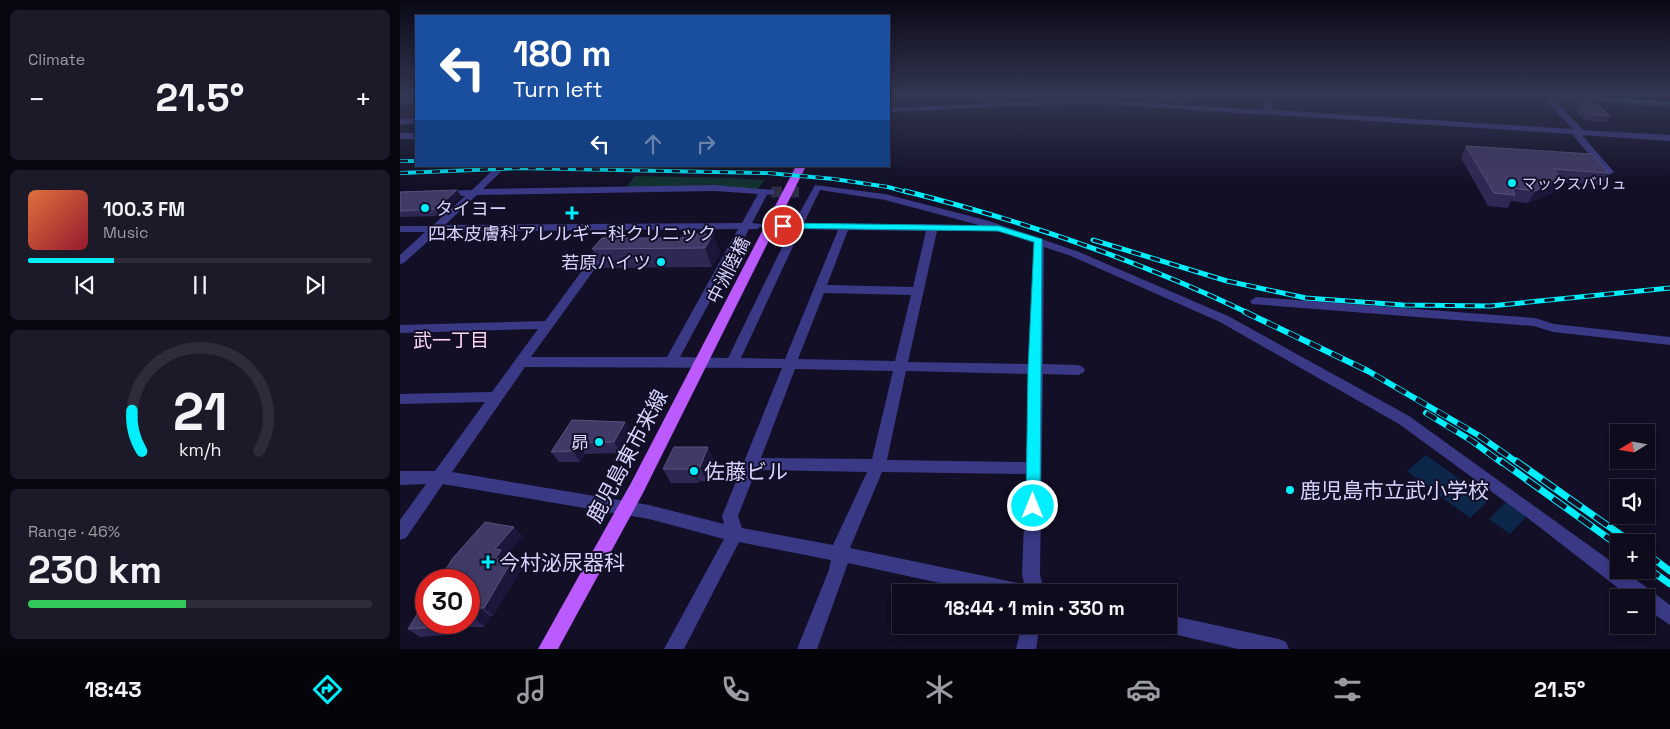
<!DOCTYPE html>
<meta charset="utf-8">
<style>
body{margin:0;font-family:"Space Grotesk","Noto Sans JP",sans-serif;background:#1c1929;color:#f1f3f6;height:100vh;display:flex;flex-direction:column;font-size:19px;white-space:nowrap}
*{box-sizing:border-box;margin:0}
p{font-size:16px;color:#9b9ba3}
.icon{flex:none;width:28px;height:28px;fill:none;stroke:currentColor;stroke-width:2;stroke-linecap:round;stroke-linejoin:round}
.map{position:relative;flex:1;overflow:hidden}
.sheet{display:flex;flex-direction:column;gap:10px;padding:10px;background:#08060f;width:400px}
.sheet>*{flex:none}
.hud{position:absolute;left:15px;top:15px;width:475px;height:152px;border-radius:0px;box-shadow:0 2px 8px #0003,0 0 0 1px #2e2b3b;background:#1a4fa0;color:#fff;overflow:hidden}
.needle{width:32px;rotate:259deg}
.fabs{position:absolute;left:1210px;top:424px;display:grid;gap:10px}
.fabs a{display:grid;place-items:center;width:45px;height:45px;border-radius:0px;background:#0e0b1c;box-shadow:0 2px 8px #0003,0 0 0 1px #2e2b3b;font-size:25px}
.speed{position:absolute;left:15px;top:569px;display:flex;gap:10px;font-size:25px;font-weight:700;text-align:center}
.speed>*{display:grid;place-content:center;width:65px;height:65px;border-radius:50%;background:#0e0b1c;box-shadow:0 2px 8px #0003,0 0 0 1px #2e2b3b;line-height:1}
.speed .limit{border:8px solid #d22;background:#fff;color:#111}
.pin{position:absolute;display:grid;place-items:center;width:42px;height:42px;color:#fff;margin:-21px;border:2px solid #fff;border-radius:50%;box-shadow:0 1px 5px #0007}
.me{position:absolute;width:55px;margin:-28px;rotate:0deg;stroke-linejoin:round;filter:drop-shadow(0 0 4px #0008)}
.turn{display:flex;align-items:center;gap:18px;height:105px;padding:0 15px;font-size:22px}
.turn .icon{width:65px;height:65px;stroke-width:2.5}
.turn b{display:block;font-size:35px;line-height:42px}
.lanes{display:flex;align-items:center;height:48px;padding:0 15px;background:#0003;justify-content:center;gap:25px;direction:ltr}
.lanes .off{opacity:.35}
.big{font-size:38px;font-weight:700;line-height:1.1}
.sheet .tile{flex:1;display:flex;flex-direction:column;justify-content:center;gap:8px;min-width:0;padding:0 18px;border-radius:8px;background:#1c1929}
.sheet .dial{align-items:center;gap:0}
.dial svg{height:130px;overflow:visible;fill:none;stroke:#2e2b3b;stroke-width:7;stroke-linecap:round;text-anchor:middle}
.dial text{fill:#f1f3f6;stroke:none}
.song{display:flex;align-items:center;gap:15px}
.cover{width:60px;height:60px;border-radius:8px;background:linear-gradient(135deg,hsl(20 70% 55%),hsl(350 70% 35%))}
.played{height:5px;border-radius:2px;background:linear-gradient(90deg,#00efff 25%,#2e2b3b 25%)}
.keys{display:flex;justify-content:space-around;direction:ltr}
.heat{display:flex;justify-content:space-between;align-items:center;font-size:28px;direction:ltr}
.charge{height:8px;border-radius:4px;background:linear-gradient(90deg,#34c759 46%,#2e2b3b 0)}
.trip{position:absolute;left:492px;top:584px;width:285px;height:50px;border-radius:0px;background:#0e0b1c;box-shadow:0 2px 8px #0003,0 0 0 1px #2e2b3b;font-weight:700;line-height:50px;text-align:center}
.tabs{display:flex;height:80px;justify-content:space-around;align-items:center;background:#06040b;color:#9b9ba3}
.tabs .icon{width:35px;height:35px}
.tabs .selected{color:#00efff}
.tabs b{font-size:22px;color:#f1f3f6}
main{display:flex;flex:1;min-height:0}
.map>svg:first-child{display:block}
</style>
<main>
<section class="sheet">
<div class="tile"><p>Climate</p>
<div class="heat"><a>−</a><b class="big">21.5°</b><a>+</a></div>
</div>
<div class="tile">
<div class="song"><i class="cover"></i><div><b>100.3 FM</b><p>Music</p></div></div>
<div class="played"></div>
<div class="keys"><svg class="icon" aria-label="previous" viewBox="0 0 24 24"><path d="M18 5L8 12l10 7zM5 5v14"/></svg><svg class="icon" aria-label="pause" viewBox="0 0 24 24"><path d="M8 5v14M16 5v14"/></svg><svg class="icon" aria-label="next" viewBox="0 0 24 24"><path d="M6 5l10 7-10 7zM19 5v14"/></svg></div>
</div>
<div class="tile dial"><svg viewBox="0 0 100 80">
<path d="M14 69A42 42 0 1 1 86 69"/>
<path d="M14 69A42 42 0 0 1 8 44" stroke="#00efff"/>
<text x="50" y="56" font-size="32" font-weight="700">21</text>
<text x="50" y="72" font-size="11">km/h</text>
</svg></div>
<div class="tile"><p>Range · 46%</p><b class="big">230 km</b><div class="charge"></div></div>
</section>
<div class="map">
<svg width="1270" height="649" viewBox="0 0 1270 649">
<rect width="100%" height="100%" fill="#120f26"/>
<path fill="#11302e" d="M235 176 332 178 365 180 357 190 225 188Z"/>
<path fill="#0d274b" d="M1026 455 1089 500 1070 518 1007 471Z
M1106 502 1127 516 1110 534 1089 519Z"/>
<g fill="none" stroke-linecap="round" stroke-linejoin="round">
<path stroke="#302d47" stroke-width="9" stroke-dasharray="9 4.5" stroke-linecap="butt" d="M371 192H399"/>
<path stroke="#302d47" stroke-width="11" stroke-dasharray="11 5.5" stroke-linecap="butt" d="M371 192H399"/>
<path fill="#393986" fill-rule="evenodd" d="M862 95H870L873 110 1173 129 1144 99 1119 95H1164L1270 103V107L1154 99 1183 130 1270 135V141L1182 135 1214 172 1209 175 1206 174 1172 134 685 103 489 112V108L685 99 865 110Z
M0 100H16V104H0Z
M0 119 16 118V123L0 125Z
M0 133H16V139H0Z
M97 166H107L83 189 315 185 374 190V194L367 195 352 223 361 224 362 226 357 229H349L280 357 328 358 391 229H383L378 226 383 223H394L415 185 485 194 589 221 679 252 828 316 1009 416 1219 567V570H1223L1270 605V625L1246 609V598H1231L1129 519 999 424 820 322 671 256 644 247 643 364 678 365 683 367 685 370 683 373 678 375 643 374 640 574 644 592H581L448 563 417 649H397L429 570 431 560 339 542 284 649H264L324 539 249 519 43 484 6 538 0 540V520L26 484 0 485V471H35L85 402 0 404V394L92 392 138 329 0 333V325L145 321 212 230 38 232 4 263 0 264V255L25 232H0V226H32L65 196H42L39 195V191L72 190ZM420 190 485 200 579 225 404 223ZM315 191 358 194 342 223 45 225 77 195ZM338 229 267 357H131L223 230ZM401 229 438 230 385 359 341 358ZM593 229 634 243 629 364 508 362 537 231H589ZM448 230 526 231 513 287 427 285ZM424 293 511 295 495 361 398 359ZM125 367 382 368 322 516 324 524 249 505 52 472ZM395 369 493 371 472 459 361 458ZM506 371 629 374 626 462 487 460ZM356 470 467 472 433 545 342 528 338 516ZM482 472 626 474 622 574 625 588 618 583 450 548Z
M856 297 1135 318 1154 324 1270 337V345L1153 332 1134 326 852 304 850 301Z
M769 615 879 639 886 642 889 649H838L769 633 762 631 760 625H769Z
M622 625H640L636 649H616Z"/>
<path fill="#bb5bff" fill-rule="evenodd" d="M396 166H406L243 493 158 649H138L231 483Z"/>
<path stroke="#00efff" stroke-width="1" d="M1159 95 1270 103"/>
<defs>
<path id="rail-far3" d="M0 161H16
M0 173 120 168 368 173 434 179 488 187 510 193"/>
<path id="rail-far2" d="M505 191C623 221 738 260 848 313
M693 240 827 281 906 298 1003 305 1090 306 1270 288"/>
<path id="rail-far1" d="M845 312 968 371 1078 435 1118 463
M1026 413 1072 441 1102 463"/>
<path id="rail" d="M1101 461 1219 546
M1116 461 1231 542
M1246 553 1270 571
M1246 567 1270 584"/>
</defs>
<use href="#rail-far3" stroke="#00efff" stroke-width="4"/>
<use href="#rail-far2" stroke="#00efff" stroke-width="5"/>
<use href="#rail-far1" stroke="#00efff" stroke-width="6"/>
<use href="#rail" stroke="#00efff" stroke-width="7"/>
<use href="#rail-far3" stroke="#120f26" stroke-width="2.5" stroke-dasharray="8" stroke-linecap="butt"/>
<use href="#rail-far2" stroke="#120f26" stroke-width="3" stroke-dasharray="10" stroke-linecap="butt"/>
<use href="#rail-far1" stroke="#120f26" stroke-width="4.5" stroke-dasharray="12" stroke-linecap="butt"/>
<use href="#rail" stroke="#120f26" stroke-width="5" stroke-dasharray="16" stroke-linecap="butt"/>
</g>
<path fill="#2f2754" d="M772 95H791L789 103 772 102Z
M1177 103 1210 116 1207 122 1184 120 1173 108Z
M1066 146 1209 173 1201 185 1160 182 1155 192 1128 203 1111 201 1108 208 1088 206 1061 158Z
M57 190 61 196 40 216 0 217V192Z
M313 234 320 253 312 267 202 268 192 249Z
M225 422 232 432 221 453 185 454 180 462H159L151 452Z
M315 461 307 481H299V483H271L263 469Z
M123 536 106 555 110 559H113L122 568 93 616H90L84 627H51L46 635 20 637 8 629 26 622H69V580Z"/>
<path fill="#1c163a" d="M1162 179 1155 192 1128 203 1135 191Z
M57 190 61 196 40 216 35 209Z
M313 234 320 253 312 267 305 248Z
M225 422 232 432 221 453 214 442Z
M178 443 185 454 180 462 173 451Z
M308 447 315 461 307 481 300 467Z
M292 467 299 481V483L291 469Z
M114 527 123 536 106 555 110 559H95V549Z
M113 559 122 568 93 616 84 608Z
M80 608 90 616 84 627 74 618Z
M38 622H46L51 627 46 635 35 627Z"/>
<path fill="#413a66" stroke="#58527e" d="M1177 103 1198 104 1210 116 1187 114Z
M1066 146 1192 154 1209 173 1153 169 1162 179 1135 191 1112 188 1115 195 1094 193Z
M57 190 35 209 0 211V192Z
M284 234H313L305 248 192 249 202 238H282Z
M172 420 225 422 214 442 178 443 173 451 151 452Z
M274 447H308L300 467H292L291 469H263Z
M85 522 114 527 95 549 101 550 95 559H113L84 608H80L74 618H69V580H39L53 558Z
M26 600V622H38L35 627 8 629Z"/>
<linearGradient id="sky" x2="0" y2="1"><stop stop-color="#0a0815"/><stop offset="0.51" stop-color="#333752"/><stop offset="1" stop-color="#333752" stop-opacity="0"/></linearGradient>
<rect width="1270" height="186" fill="url(#sky)"/>
<path fill="#00efff" stroke="#009ba6" d="M383 223 599 226 642 239 640 506 638 511 633 513 628 511 626 506 628 369 634 242 598 231 379 228 378 226Z"/>
<g fill="#00efff" stroke="#120f26" stroke-width="2">
<circle cx="1112" cy="183" r="5"/>
<circle cx="25" cy="208" r="5"/>
<path d="M169.5 205.5h5v5h5v5h-5v5h-5v-5h-5v-5h5z"/>
<circle cx="261" cy="262" r="5"/>
<circle cx="199" cy="442" r="5"/>
<circle cx="294" cy="471" r="5"/>
<circle cx="890" cy="490" r="5"/>
<path d="M85.5 554.5h5v5h5v5h-5v5h-5v-5h-5v-5h5z"/>
</g>
<g text-anchor="middle" dominant-baseline="central" stroke-width="4" stroke-linejoin="round" paint-order="stroke">
<g font-size="15" fill="#d7d4ff" stroke="#120f26" text-anchor="start">
<text x="1122" y="183">マックスバリュ</text>
</g>
<g font-size="18" fill="#d7d4ff" stroke="#120f26" text-anchor="end">
<text x="35" y="208" text-anchor="start">タイヨー</text>
<text x="172" y="233" text-anchor="middle">四本皮膚科アレルギー科クリニック</text>
<text x="251" y="262">若原ハイツ</text>
<text x="189" y="442">昴</text>
</g>
<g font-size="18" fill="#d7d4ff" stroke="#120f26">
<text transform="translate(328 270) rotate(-63)">中洲陸橋</text>
</g>
<g font-size="19" fill="#ffd6f1" stroke="#120f26">
<text x="51" y="340">武一丁目</text>
</g>
<g font-size="21" fill="#d7d4ff" stroke="#120f26">
<text transform="translate(227 456) rotate(-62)">鹿児島東市来線</text>
</g>
<g font-size="21" fill="#d7d4ff" stroke="#120f26" text-anchor="start">
<text x="304" y="471">佐藤ビル</text>
<text x="900" y="490">鹿児島市立武小学校</text>
<text x="99" y="562">今村泌尿器科</text>
</g>
</g>
</svg>
<div class="fabs">
<a><svg class="needle" viewBox="-14 -14 28 28"><path d="M0-13l5 13h-10z" fill="#e53935"/><path d="M0 13l5-13h-10z" fill="#9b9ba3"/></svg></a>
<a><svg class="icon" aria-label="sound" viewBox="0 0 24 24"><path d="M4 9h4l5-4v14l-5-4H4zM17 9q2 3 0 6"/></svg></a>
<a>+</a>
<a>−</a>
</div>
<div class="speed"><div class="limit">30</div></div>
<div class="pin" style="left:383px;top:226px;background:#d93025"><svg class="icon" aria-label="arrive" viewBox="0 0 24 24"><path d="M6 21V4h12l-3 4 3 4H6"/></svg></div>
<svg class="me" style="left:633px;top:506px" viewBox="-20 -20 40 40"><circle r="17" fill="#00efff" stroke="#fff" stroke-width="3"/><path d="M0-11L8 9 0 5-8 9z" fill="#fff"/></svg>
<div class="trip">18:44 · 1 min · 330 m</div>
<div class="hud">
<div class="turn"><svg class="icon" aria-label="left" viewBox="0 0 24 24"><path d="M17 20v-9H6M10 6l-5 5 5 5"/></svg><div><b>180 m</b>Turn left</div></div>
<div class="lanes"><svg class="icon" aria-label="left" viewBox="0 0 24 24"><path d="M17 20v-9H6M10 6l-5 5 5 5"/></svg><svg class="icon off" aria-label="ahead" viewBox="0 0 24 24"><path d="M12 20V5M6 11l6-6 6 6"/></svg><svg class="icon off" aria-label="right" viewBox="0 0 24 24"><path d="M7 20v-9h11M14 6l5 5-5 5"/></svg></div>
</div>
</div>
</main>
<nav class="tabs">
<b>18:43</b>
<svg class="icon selected" aria-label="directions" viewBox="0 0 24 24"><path d="M12 3l9 9-9 9-9-9zM9 14v-3h6M13 9l2 2-2 2"/></svg>
<svg class="icon" aria-label="music" viewBox="0 0 24 24"><path d="M9 18V5l10-2v13"/><circle cx="6" cy="18" r="3"/><circle cx="16" cy="16" r="3"/></svg>
<svg class="icon" aria-label="phone" viewBox="0 0 24 24"><path d="M5 4h4l2 5-3 2q2 4 5 5l2-3 5 2v4C11 20 4 13 5 4z"/></svg>
<svg class="icon" aria-label="climate" viewBox="0 0 24 24"><path d="M12 3v18M4 7l16 10M4 17L20 7"/></svg>
<svg class="icon" aria-label="car" viewBox="0 0 24 24"><path d="M5 17H2v-5l4-1 3-4h7l3 4 3 1v5h-3M9 17h6M6 11h13"/><circle cx="7" cy="17" r="2"/><circle cx="17" cy="17" r="2"/></svg>
<svg class="icon" aria-label="filters" viewBox="0 0 24 24"><path d="M4 7h16M4 17h16"/><circle cx="9" cy="7" r="2"/><circle cx="15" cy="17" r="2"/></svg>
<b>21.5°</b>
</nav>
